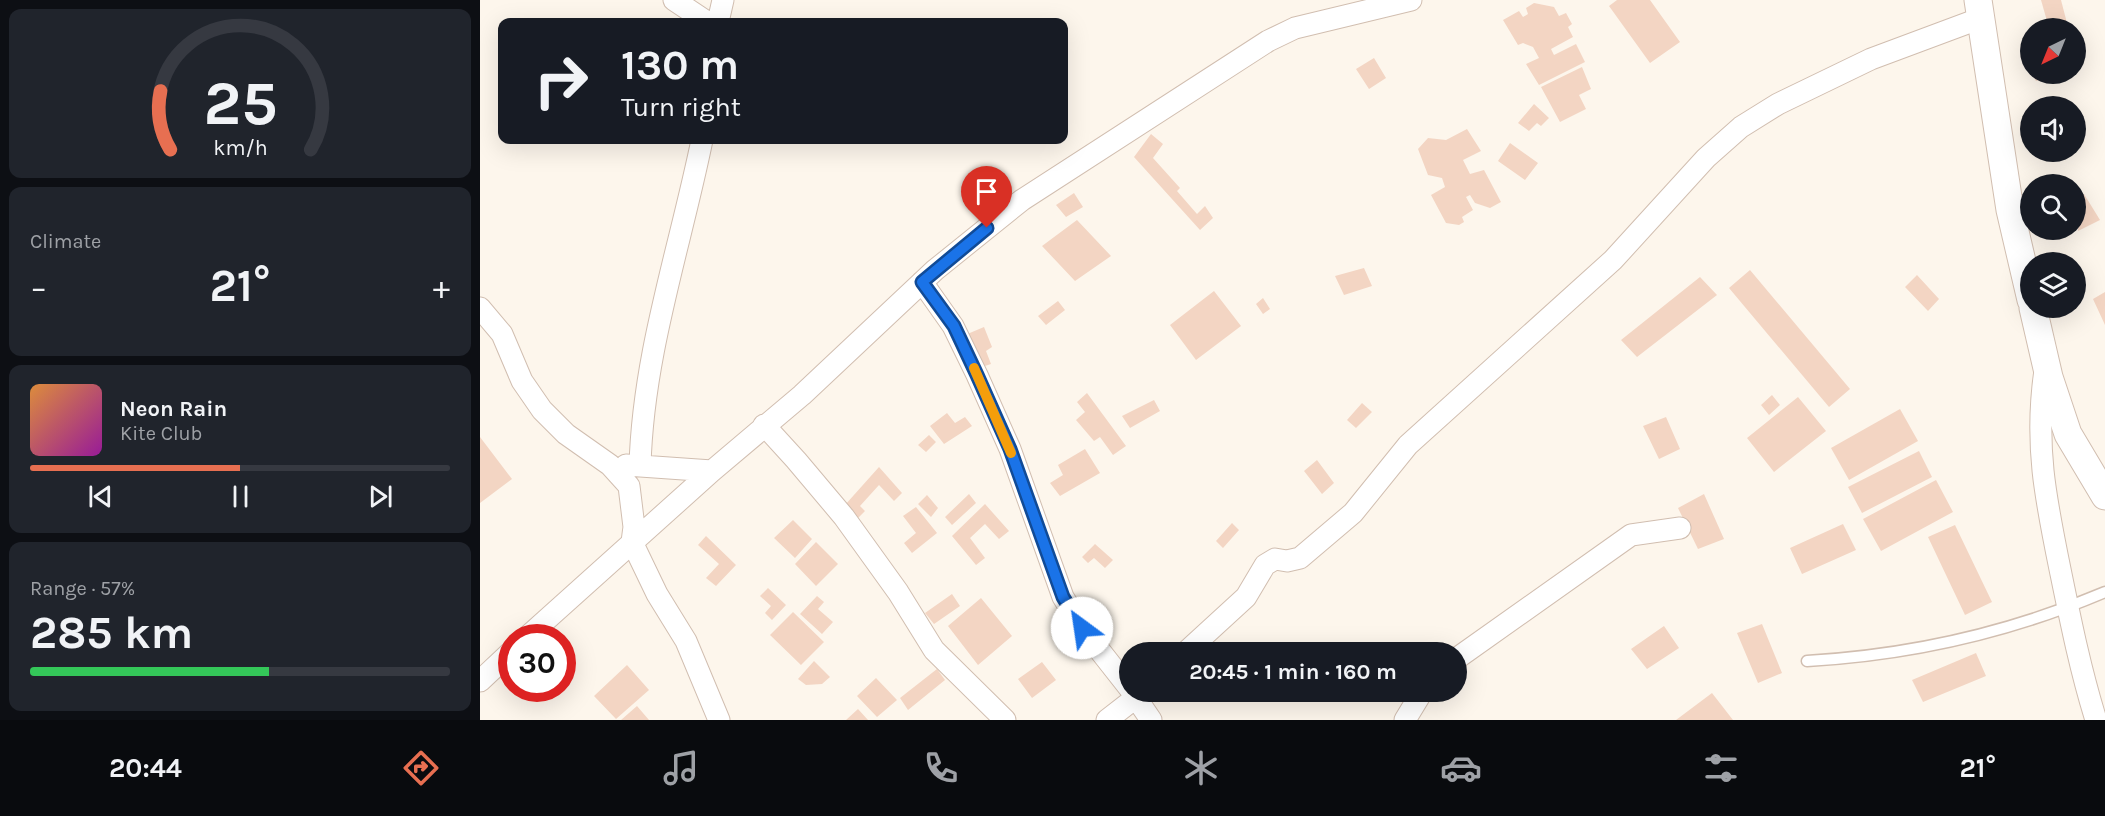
<!DOCTYPE html>
<meta charset="utf-8">
<style>
body{margin:0;font-family:Karla,sans-serif;background:#20242c;color:#f1f3f6;height:100vh;display:flex;flex-direction:column;font-size:22px;white-space:nowrap}
*{box-sizing:border-box;margin:0}
p{font-size:20px;color:#9ea1a6}
.icon{flex:none;width:33px;height:33px;fill:none;stroke:currentColor;stroke-width:2;stroke-linecap:round;stroke-linejoin:round}
.map{position:relative;flex:1;overflow:hidden}
.drawer{display:flex;flex-direction:column;gap:9px;padding:9px;background:#0d0f14;width:480px}
.drawer>*{flex:none}
.guide{position:absolute;left:18px;top:18px;width:570px;height:126px;border-radius:12px;box-shadow:0 6px 24px #0002;background:#171b24;color:#f1f3f6;overflow:hidden}
.needle{width:39px;rotate:223deg}
.fabs{position:absolute;left:1540px;top:18px;display:grid;gap:12px}
.fabs a{display:grid;place-items:center;width:66px;height:66px;border-radius:50%;background:#171b24;box-shadow:0 6px 24px #0002;font-size:30px}
.speed{position:absolute;left:18px;top:624px;display:flex;gap:12px;font-size:30px;font-weight:700;text-align:center}
.speed>*{display:grid;place-content:center;width:78px;height:78px;border-radius:50%;background:#171b24;box-shadow:0 6px 24px #0002;line-height:1}
.speed .limit{border:9px solid #d22;background:#fff;color:#111}
.pin{position:absolute;display:grid;place-items:center;width:51px;height:51px;color:#fff;margin:-62px -26px;border-radius:50% 50% 50% 0;rotate:-45deg;box-shadow:0 0 6px #0007}
.pin .icon{rotate:45deg}
.me{position:absolute;width:66px;margin:-33px;rotate:329deg;stroke-linejoin:round;filter:drop-shadow(0 0 4px #0008)}
.turn{display:flex;align-items:center;gap:21px;height:126px;padding:0 24px;font-size:27px}
.turn .icon{width:78px;height:78px;stroke-width:2.5}
.turn b{display:block;font-size:42px;line-height:51px}
.big{font-size:45px;font-weight:700;line-height:1.1}
.drawer .tile{flex:1;display:flex;flex-direction:column;justify-content:center;gap:9px;min-width:0;padding:0 21px;border-radius:12px;background:#20242c}
.drawer .dial{align-items:center;gap:0}
.dial svg{height:156px;overflow:visible;fill:none;stroke:#363941;stroke-width:7;stroke-linecap:round;text-anchor:middle}
.dial text{fill:#f1f3f6;stroke:none}
.song{display:flex;align-items:center;gap:18px}
.cover{width:72px;height:72px;border-radius:9px;background:linear-gradient(135deg,hsl(30 70% 55%),hsl(300 70% 35%))}
.played{height:6px;border-radius:3px;background:linear-gradient(90deg,#e76f51 50%,#363941 50%)}
.keys{display:flex;justify-content:space-around;direction:ltr}
.heat{display:flex;justify-content:space-between;align-items:center;font-size:33px;direction:ltr}
.charge{height:9px;border-radius:4px;background:linear-gradient(90deg,#34c759 57%,#363941 0)}
.trip{position:absolute;left:639px;top:642px;width:348px;height:60px;border-radius:30px;background:#171b24;box-shadow:0 6px 24px #0002;font-weight:700;line-height:60px;text-align:center}
.dock{display:flex;height:96px;justify-content:space-around;align-items:center;background:#090b0e;color:#9ea1a6}
.dock .icon{width:42px;height:42px}
.dock .on{color:#e76f51}
.dock b{font-size:27px;color:#f1f3f6}
main{display:flex;flex:1;min-height:0}
.map>svg:first-child{display:block}
</style>
<main>
<section class="drawer">
<div class="tile dial"><svg viewBox="0 0 100 80">
<path d="M14 69A42 42 0 1 1 86 69"/>
<path d="M14 69A42 42 0 0 1 9 39" stroke="#e76f51"/>
<text x="50" y="56" font-size="32" font-weight="700">25</text>
<text x="50" y="72" font-size="11">km/h</text>
</svg></div>
<div class="tile"><p>Climate</p>
<div class="heat"><a>−</a><b class="big">21°</b><a>+</a></div>
</div>
<div class="tile">
<div class="song"><i class="cover"></i><div><b>Neon Rain</b><p>Kite Club</p></div></div>
<div class="played"></div>
<div class="keys"><svg class="icon" aria-label="previous" viewBox="0 0 24 24"><path d="M18 5L8 12l10 7zM5 5v14"/></svg><svg class="icon" aria-label="pause" viewBox="0 0 24 24"><path d="M8 5v14M16 5v14"/></svg><svg class="icon" aria-label="next" viewBox="0 0 24 24"><path d="M6 5l10 7-10 7zM19 5v14"/></svg></div>
</div>
<div class="tile"><p>Range · 57%</p><b class="big">285 km</b><div class="charge"></div></div>
</section>
<div class="map">
<svg width="1625" height="720" viewBox="0 0 1625 720">
<rect width="100%" height="100%" fill="#fdf6ec"/>
<path fill="#f3d5c3" d="M1137 0H1170L1200 42 1170 63 1129 6Z
M1561 0H1581L1588 27 1569 28Z
M1054 3 1074 7 1079 16 1086 13 1092 24 1088 27 1093 37 1071 49 1074 55 1096 44 1105 62 1059 85 1046 64 1059 58 1053 47 1043 43 1038 45 1023 20 1039 11 1043 17 1048 14 1046 8Z
M894 58 906 78 889 89 876 69Z
M1102 67 1111 89 1099 95 1106 109 1080 122 1061 87Z
M1552 74H1569L1570 76 1556 81Z
M1054 104 1069 118 1061 126 1057 123 1049 131 1038 123Z
M987 129 1001 151 983 160 990 174 1004 170 1021 202 1010 208 995 203 990 195 986 197 993 210 982 217 984 222 979 225 966 223 951 195 965 187 962 178 948 175 938 149 948 138 966 140Z
M671 134 683 144 673 158 700 188 697 191 717 214 725 206 733 218 720 230 654 157Z
M1030 143 1058 163 1045 180 1018 161Z
M594 193 603 207 586 217 576 205Z
M1604 194 1620 220 1598 231 1596 199Z
M597 220 631 256 595 281 562 246Z
M884 268 892 286 864 295 855 276Z
M1270 270 1370 389 1349 407 1249 288Z
M1437 275 1459 299 1448 311 1425 287Z
M1220 277 1237 295 1157 357 1141 340Z
M734 291 761 326 716 360 690 325Z
M1625 292V325L1613 299Z
M783 298 790 309 783 314 776 304Z
M578 301 585 310 566 325 558 316Z
M504 327 512 347 506 351 511 364 499 368 485 335Z
M607 393 646 446 633 455 620 437 614 441 596 420 605 412 597 402Z
M1292 395 1300 405 1289 415 1281 405Z
M1318 397 1346 431 1294 472 1267 438Z
M674 400 680 411 650 428 642 416Z
M882 403 892 412 876 428 867 420Z
M1420 409 1438 441 1369 480 1351 448Z
M467 413 475 423 485 417 492 426 464 444 450 426Z
M1186 417 1200 449 1179 459 1163 426Z
M449 435 456 442 446 452 438 445Z
M0 437 32 479 0 503Z
M605 449 620 473 580 496 570 483 583 475 578 465Z
M1439 451 1452 477 1382 513 1368 487Z
M837 460 854 483 842 494 824 471Z
M399 467 422 493 414 501 399 485 380 506 385 511 378 518 365 505Z
M1456 480 1473 512 1401 551 1383 519Z
M489 494 496 503 472 525 465 517Z
M1224 494 1244 539 1218 549 1198 508Z
M447 495 458 508 451 517 438 504Z
M505 504 529 531 519 539 505 524 490 538 505 558 496 565 472 536Z
M436 507 457 533 432 553 424 543 436 533 423 516Z
M313 520 332 539 315 558 294 538Z
M752 523 759 530 743 548 736 541Z
M1363 524 1376 550 1322 574 1310 548Z
M1475 525 1512 602 1485 615 1448 537Z
M226 536 256 565 236 586 226 578 239 564 218 545Z
M336 542 358 564 336 586 315 564Z
M615 544 633 560 625 568 614 558 608 563 602 557Z
M288 588 306 605 292 620 285 613 291 606 280 596Z
M472 594 480 606 454 624 445 613Z
M337 596 344 602 338 609 353 622 342 634 320 614Z
M501 598 532 636 498 665 468 626Z
M313 612 344 642 321 665 290 635Z
M1282 624 1302 673 1278 683 1257 633Z
M1184 626 1199 648 1167 669 1151 649Z
M1496 653 1506 676 1443 702 1432 680Z
M334 661 350 677 342 684 326 685 318 679Z
M562 662 576 680 552 698 538 679Z
M147 665 169 690 136 719 114 696Z
M457 669 465 680 428 710 420 698Z
M396 678 417 700 397 717 377 696Z
M1232 693 1253 720H1196Z
M157 706 169 720H141Z
M378 709 388 720H366Z"/>
<g fill="none" stroke-linecap="round" stroke-linejoin="round">
<defs>
<path id="service" d="M1327 661C1432 655 1529 633 1625 592"/>
<path id="minor" d="M194 0 227 22
M238 22 243 0
M442 282 473 326 497 375 530 449 583 597 602 628 650 689
M0 308 22 334 42 381 62 410 86 434 130 465 149 486 154 527 152 542 177 594 206 641 239 720
M1565 370C1554 445 1566 501 1581 574 1591 623 1601 672 1616 720
M284 425 316 460 364 517 418 592 454 650 525 720
M146 465 232 471
M160 466C163 354 200 248 222 140
M46 638 232 471 322 395 455 270 542 200 788 41 815 28 931 0
M706 652 766 597 785 565 795 559 807 561 820 558 873 513 928 445 1133 260 1226 158 1261 127 1298 104 1391 59 1501 18
M976 659 1151 535 1200 528
M0 681 32 651
M652 692 671 720
M627 720 663 692
M925 720 942 692"/>
<path id="tertiary" d="M1498 0 1530 210 1551 300
M1553 308 1569 377 1588 434 1625 496"/>
</defs>
<use href="#service" stroke="#d1beb0" stroke-width="13"/>
<use href="#minor" stroke="#d1beb0" stroke-width="23"/>
<use href="#tertiary" stroke="#d1beb0" stroke-width="29"/>
<use href="#service" stroke="#fff" stroke-width="10"/>
<use href="#minor" stroke="#fff" stroke-width="21"/>
<use href="#tertiary" stroke="#fff" stroke-width="27"/>
</g>
<g fill="none" stroke-linecap="round" stroke-linejoin="round">
<defs>
<path id="route" d="M507 228 442 282 474 326 497 375 530 449 583 597 602 628"/>
</defs>
<use href="#route" stroke="#114b97" stroke-width="15"/>
<use href="#route" stroke="#1a73e8" stroke-width="10"/>
<path stroke="#f59e0b" stroke-width="10" d="M494 368 531 453"/>
</g>
</svg>
<div class="fabs">
<a><svg class="needle" viewBox="-14 -14 28 28"><path d="M0-13l5 13h-10z" fill="#e53935"/><path d="M0 13l5-13h-10z" fill="#9ea1a6"/></svg></a>
<a><svg class="icon" aria-label="sound" viewBox="0 0 24 24"><path d="M4 9h4l5-4v14l-5-4H4zM17 9q2 3 0 6"/></svg></a>
<a><svg class="icon" aria-label="search" viewBox="0 0 24 24"><circle cx="10" cy="10" r="6"/><path d="M15 15l6 6"/></svg></a>
<a><svg class="icon" aria-label="layers" viewBox="0 0 24 24"><path d="M12 4l9 5-9 5-9-5zM3 14l9 5 9-5"/></svg></a>
</div>
<div class="speed"><div class="limit">30</div></div>
<div class="pin" style="left:507px;top:228px;background:#d93025"><svg class="icon" aria-label="arrive" viewBox="0 0 24 24"><path d="M6 21V4h12l-3 4 3 4H6"/></svg></div>
<svg class="me" style="left:602px;top:628px" viewBox="-20 -20 40 40"><circle r="19" fill="#fff"/><path d="M0-13L10 11 0 6-10 11z" fill="#1a73e8"/></svg>
<div class="trip">20:45 · 1 min · 160 m</div>
<div class="guide">
<div class="turn"><svg class="icon" aria-label="right" viewBox="0 0 24 24"><path d="M7 20v-9h11M14 6l5 5-5 5"/></svg><div><b>130 m</b>Turn right</div></div>
</div>
</div>
</main>
<nav class="dock">
<b>20:44</b>
<svg class="icon on" aria-label="directions" viewBox="0 0 24 24"><path d="M12 3l9 9-9 9-9-9zM9 14v-3h6M13 9l2 2-2 2"/></svg>
<svg class="icon" aria-label="music" viewBox="0 0 24 24"><path d="M9 18V5l10-2v13"/><circle cx="6" cy="18" r="3"/><circle cx="16" cy="16" r="3"/></svg>
<svg class="icon" aria-label="phone" viewBox="0 0 24 24"><path d="M5 4h4l2 5-3 2q2 4 5 5l2-3 5 2v4C11 20 4 13 5 4z"/></svg>
<svg class="icon" aria-label="climate" viewBox="0 0 24 24"><path d="M12 3v18M4 7l16 10M4 17L20 7"/></svg>
<svg class="icon" aria-label="car" viewBox="0 0 24 24"><path d="M5 17H2v-5l4-1 3-4h7l3 4 3 1v5h-3M9 17h6M6 11h13"/><circle cx="7" cy="17" r="2"/><circle cx="17" cy="17" r="2"/></svg>
<svg class="icon" aria-label="filters" viewBox="0 0 24 24"><path d="M4 7h16M4 17h16"/><circle cx="9" cy="7" r="2"/><circle cx="15" cy="17" r="2"/></svg>
<b>21°</b>
</nav>
